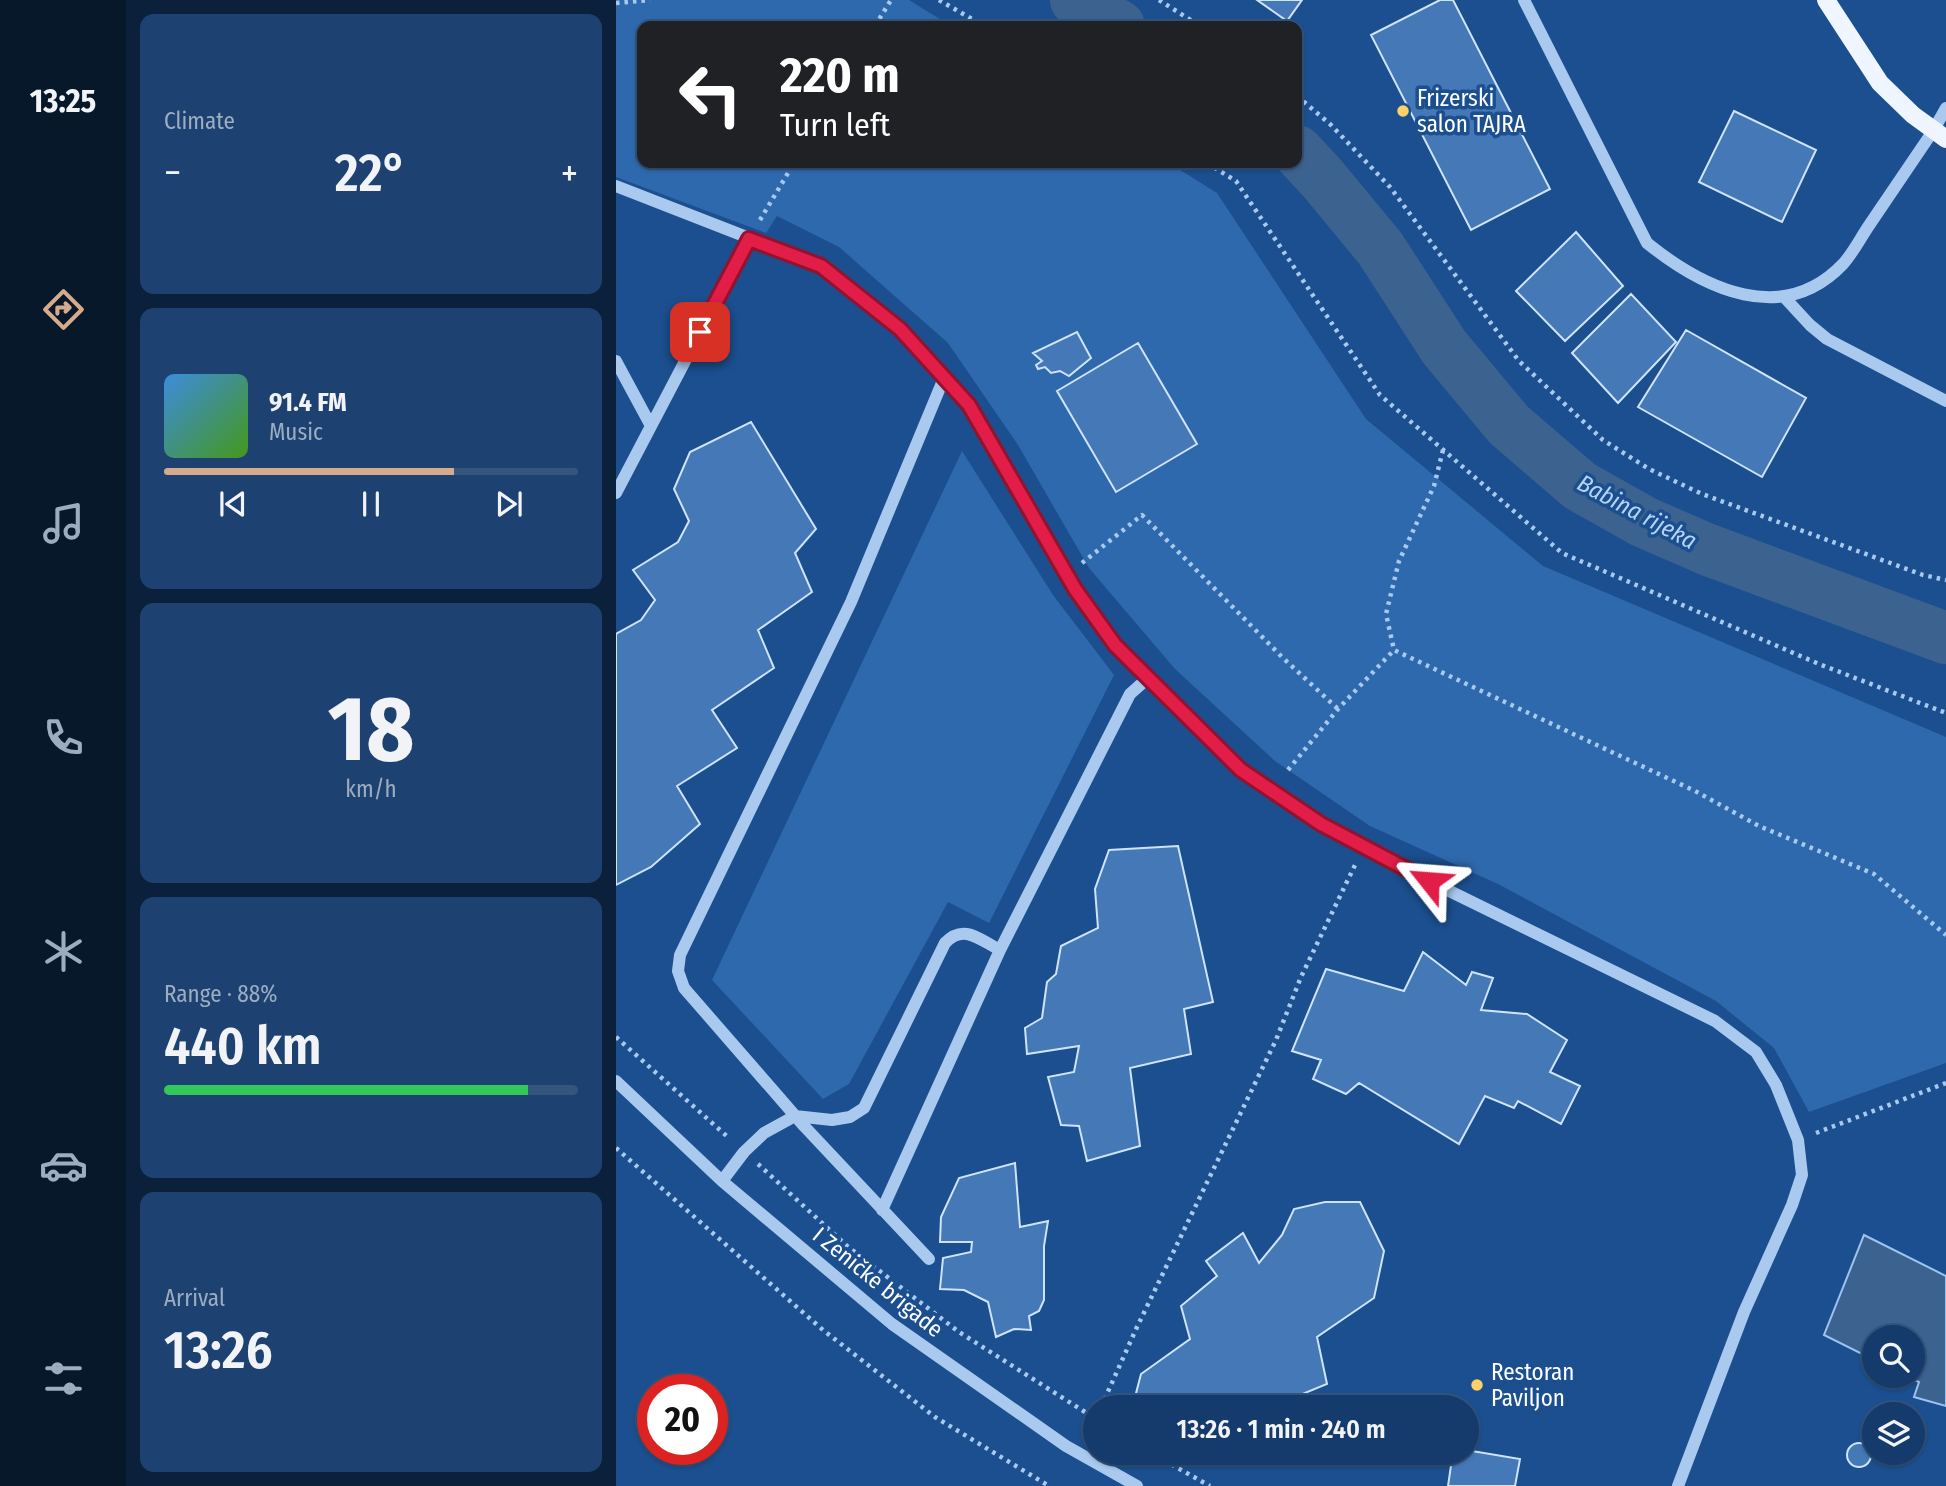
<!DOCTYPE html>
<meta charset="utf-8">
<style>
body{margin:0;font-family:"Fira Sans Condensed",sans-serif;background:#1d4271;color:#f1f3f6;height:100vh;display:flex;flex-direction:column;font-size:26px;white-space:nowrap}
*{box-sizing:border-box;margin:0}
p{font-size:23px;color:#9dadc1}
.icon{flex:none;width:38px;height:38px;fill:none;stroke:currentColor;stroke-width:2;stroke-linecap:round;stroke-linejoin:round}
.map{position:relative;flex:1;overflow:hidden}
.drawer{display:flex;flex-direction:column;gap:14px;padding:14px;background:#0b203b;width:490px}
.drawer>*{flex:none}
.hud{position:absolute;left:21px;top:21px;width:665px;height:147px;border-radius:14px;box-shadow:0 2px 5px #0004,0 0 0 2px #33557e;background:#202124;color:#fff;overflow:hidden}
.fabs{position:absolute;left:1246px;top:1325px;display:grid;gap:14px}
.fabs a{display:grid;place-items:center;width:63px;height:63px;border-radius:50%;background:#143b6b;box-shadow:0 2px 5px #0004,0 0 0 2px #33557e;font-size:35px}
.speed{position:absolute;left:21px;top:1374px;display:flex;gap:14px;font-size:35px;font-weight:700;text-align:center}
.speed>*{display:grid;place-content:center;width:91px;height:91px;border-radius:50%;background:#143b6b;box-shadow:0 2px 5px #0004,0 0 0 2px #33557e;line-height:1}
.speed .limit{border:10px solid #d22;background:#fff;color:#111}
.pin{position:absolute;display:grid;place-items:center;width:60px;height:60px;color:#fff;margin:-30px;border-radius:14px;box-shadow:0 4px 10px #0006}
.me{position:absolute;width:77px;margin:-38px;rotate:298deg;stroke-linejoin:round;filter:drop-shadow(0 0 5px #0008)}
.turn{display:flex;align-items:center;gap:24px;height:147px;padding:0 28px;font-size:32px}
.turn .icon{width:91px;height:91px;stroke-width:2.5}
.turn b{display:block;font-size:49px;line-height:60px}
.big{font-size:52px;font-weight:600;line-height:1.1}
.drawer .widget{flex:1;display:flex;flex-direction:column;justify-content:center;gap:10px;min-width:0;padding:0 24px;border-radius:14px;background:#1d4271}
.drawer .dial{align-items:center;gap:0}
.dial b{font-size:91px;line-height:1}
.song{display:flex;align-items:center;gap:21px}
.cover{width:84px;height:84px;border-radius:10px;background:linear-gradient(135deg,hsl(210 70% 55%),hsl(100 70% 35%))}
.played{height:7px;border-radius:4px;background:linear-gradient(90deg,#d6ab8b 70%,#33557e 70%)}
.keys{display:flex;justify-content:space-around;direction:ltr}
.heat{display:flex;justify-content:space-between;align-items:center;font-size:38px;direction:ltr}
.charge{height:10px;border-radius:5px;background:linear-gradient(90deg,#34c759 88%,#33557e 0)}
.trip{position:absolute;left:467px;top:1395px;width:396px;height:70px;border-radius:35px;background:#143b6b;box-shadow:0 2px 5px #0004,0 0 0 2px #33557e;font-weight:600;line-height:70px;text-align:center}
main{display:flex;flex:1;min-height:0}
.tabs{display:flex;flex-direction:column;width:126px;justify-content:space-around;align-items:center;background:#08182b;color:#9dadc1}
.tabs .icon{width:49px;height:49px}
.tabs .current{color:#d6ab8b}
.tabs b{font-size:32px;color:#f1f3f6}
.map>svg:first-child{display:block}
</style>
<main>
<nav class="tabs">
<b>13:25</b>
<svg class="icon current" aria-label="directions" viewBox="0 0 24 24"><path d="M12 3l9 9-9 9-9-9zM9 14v-3h6M13 9l2 2-2 2"/></svg>
<svg class="icon" aria-label="music" viewBox="0 0 24 24"><path d="M9 18V5l10-2v13"/><circle cx="6" cy="18" r="3"/><circle cx="16" cy="16" r="3"/></svg>
<svg class="icon" aria-label="phone" viewBox="0 0 24 24"><path d="M5 4h4l2 5-3 2q2 4 5 5l2-3 5 2v4C11 20 4 13 5 4z"/></svg>
<svg class="icon" aria-label="climate" viewBox="0 0 24 24"><path d="M12 3v18M4 7l16 10M4 17L20 7"/></svg>
<svg class="icon" aria-label="car" viewBox="0 0 24 24"><path d="M5 17H2v-5l4-1 3-4h7l3 4 3 1v5h-3M9 17h6M6 11h13"/><circle cx="7" cy="17" r="2"/><circle cx="17" cy="17" r="2"/></svg>
<svg class="icon" aria-label="filters" viewBox="0 0 24 24"><path d="M4 7h16M4 17h16"/><circle cx="9" cy="7" r="2"/><circle cx="15" cy="17" r="2"/></svg>
</nav>
<section class="drawer">
<div class="widget"><p>Climate</p>
<div class="heat"><a>−</a><b class="big">22°</b><a>+</a></div>
</div>
<div class="widget">
<div class="song"><i class="cover"></i><div><b>91.4 FM</b><p>Music</p></div></div>
<div class="played"></div>
<div class="keys"><svg class="icon" aria-label="previous" viewBox="0 0 24 24"><path d="M18 5L8 12l10 7zM5 5v14"/></svg><svg class="icon" aria-label="pause" viewBox="0 0 24 24"><path d="M8 5v14M16 5v14"/></svg><svg class="icon" aria-label="next" viewBox="0 0 24 24"><path d="M6 5l10 7-10 7zM19 5v14"/></svg></div>
</div>
<div class="widget dial"><b>18</b><p>km/h</p></div>
<div class="widget"><p>Range · 88%</p><b class="big">440 km</b><div class="charge"></div></div>
<div class="widget"><p>Arrival</p><b class="big">13:26</b></div>
</section>
<div class="map">
<svg width="1330" height="1486" viewBox="0 0 1330 1486">
<rect width="100%" height="100%" fill="#1b4f8f"/>
<path fill="#2e69ad" d="M0 0H293L335 26H26V163H553L601 193 750 419 927 566 1330 737V1063L1193 1112 1158 1048 1100 1001 882 884 754 826 659 761 559 669 473 568 402 445 332 343 223 247 161 216 150 233 0 177Z
M346 451 437 595 498 675 373 923 332 902 233 1084 207 1099 96 980Z"/>
<path fill="#3c6290" stroke="#9cc4f0" stroke-width="2" d="M1248 1235 1330 1276V1406L1298 1397 1303 1382 1290 1376H1297V1337H1258V1360L1208 1335Z"/>
<g fill="none" stroke-linecap="round" stroke-linejoin="round">
<path stroke="#3c6290" stroke-width="52" d="M460 0 503 26
M681 151 706 178 764 248 828 347 893 425 964 486 1028 522 1090 549 1330 638"/>
</g>
<path fill="#4478b7" stroke="#cfe3fa" stroke-width="2" d="M641 0H686L671 21Z
M824 0H837L934 189 855 230 755 35Z
M1118 111 1200 150 1166 222 1083 182Z
M960 232 1007 286 949 341 900 291Z
M1015 294 1060 342 1002 403 956 353Z
M1070 330 1190 398 1146 477 1022 407Z
M461 332 475 358 453 376 444 371 435 373 429 367 422 369 420 365 426 361 417 353Z
M522 343 581 444 500 492 441 391Z
M135 422 200 529 179 553 196 592 142 630 158 668 96 710 121 748 61 786 84 824 35 867 0 885V634L25 620 39 600 17 570 62 542 73 521 58 489 74 452Z
M562 846 597 1002 568 1009 575 1054 514 1068 524 1146 471 1161 463 1126 445 1125 432 1077 458 1072 463 1046 411 1054 409 1028 426 1018 431 982 440 974 445 946 482 928 479 889 493 850Z
M807 952 850 985 856 972 877 978 865 1010 911 1014 951 1040 934 1072 964 1086 945 1124 902 1101 898 1108 869 1096 843 1144 743 1083 730 1094 697 1079 705 1060 676 1051 710 969 788 991Z
M399 1163 404 1227 432 1221 428 1246V1300L423 1311 413 1316 415 1330 398 1329 380 1337 372 1302 348 1290 324 1289 327 1258 355 1252 356 1242H324L325 1217 343 1178Z
M709 1202H744L768 1251 758 1298 701 1337 711 1384 655 1407H521L518 1401 525 1374 574 1339 565 1306 601 1276 590 1261 627 1233 643 1263 666 1235 678 1209Z
M1231 1455a12 12 0 1 1 24 0a12 12 0 1 1-24 0Z
M850 1450 904 1459 899 1486H832L837 1452H850Z"/>
<g fill="none" stroke-linecap="round" stroke-linejoin="round">
<path stroke="#a9c9ee" stroke-width="4.5" stroke-dasharray="3.5 5" stroke-linecap="butt" d="M323 0 368 26
M543 0 584 26
M0 3 34 0
M259 26 275 0
M681 96 715 125 774 187 903 361 987 440 1033 469 1086 494 1307 575 1330 580
M591 163 620 181 764 395 946 553 1203 664 1330 713
M144 220 178 163
M827 450 818 486 783 561 770 614 778 650 1079 791 1143 826 1258 874 1330 935
M466 563 526 515 667 658 722 709
M672 770 722 709 778 650
M0 1037 114 1139
M1200 1133 1330 1083
M0 1148 207 1330 319 1417 433 1486
M142 1164 231 1246 343 1332 480 1419
M485 1407 521 1327 660 1040 685 977 740 863
M533 1452 594 1486"/>
<path stroke="#a9c9ee" stroke-width="12" d="M908 0 1031 243C1088 289 1167 327 1227 264 1237 253 1245 237 1254 224 1275 193 1296 162 1317 131L1330 108
M0 186 205 266 284 329 353 405 459 589 499 645 625 770 705 823 813 881 1099 1021 1140 1052 1160 1085 1182 1140 1186 1175 1176 1205 1128 1312 1062 1486
M1169 298 1194 325 1211 339 1330 401
M0 361 35 426
M0 493 133 239
M0 1081 106 1181 276 1324 450 1446 521 1486
M106 1181 128 1152 148 1133 179 1116 216 1120 234 1117 248 1108 329 943C348 923 364 940 384 950
M266 1210 384 950 514 694 532 678
M313 1259 188 1126 68 988 62 971 64 955 235 602 328 378"/>
<path stroke="#f0f6ff" stroke-width="18" d="M1210 0 1264 83 1297 115 1330 139"/>
</g>
<g fill="none" stroke-linecap="round" stroke-linejoin="round">
<defs>
<path id="route" d="M84 332 133 239 205 266 284 329 353 405 459 589 499 645 625 770 705 824 813 881"/>
</defs>
<use href="#route" stroke="#92132f" stroke-width="18"/>
<use href="#route" stroke="#e11d48" stroke-width="12"/>
</g>
<g fill="#ffd166" stroke="#1b4f8f" stroke-width="2.5">
<circle cx="787" cy="111" r="7"/>
<circle cx="861" cy="1385" r="7"/>
</g>
<g text-anchor="middle" dominant-baseline="central" stroke-width="7" stroke-linejoin="round" paint-order="stroke">
<g font-size="23" fill="#fff" stroke="#1b4f8f" text-anchor="start">
<text x="801" y="98">Frizerski<tspan x="801" dy="26">salon TAJRA</tspan></text>
<text x="875" y="1372">Restoran<tspan x="875" dy="26">Paviljon</tspan></text>
</g>
<g font-size="23" fill="#fff" stroke="#1b4f8f">
<text transform="translate(262 1282) rotate(39)">I Zeničke brigade</text>
</g>
<g font-size="24" font-style="italic" fill="#b5d3f5" stroke="#1b4f8f">
<text transform="translate(1021 512) rotate(28)">Babina rijeka</text>
</g>
</g>
</svg>
<div class="fabs">
<a><svg class="icon" aria-label="search" viewBox="0 0 24 24"><circle cx="10" cy="10" r="6"/><path d="M15 15l6 6"/></svg></a>
<a><svg class="icon" aria-label="layers" viewBox="0 0 24 24"><path d="M12 4l9 5-9 5-9-5zM3 14l9 5 9-5"/></svg></a>
</div>
<div class="speed"><div class="limit">20</div></div>
<div class="pin" style="left:84px;top:332px;background:#d93025"><svg class="icon" aria-label="arrive" viewBox="0 0 24 24"><path d="M6 21V4h12l-3 4 3 4H6"/></svg></div>
<svg class="me" style="left:813px;top:881px" viewBox="-20 -20 40 40"><path d="M0-17L14 15 0 8-14 15z" fill="#e11d48" stroke="#fff" stroke-width="4"/></svg>
<div class="trip">13:26 · 1 min · 240 m</div>
<div class="hud">
<div class="turn"><svg class="icon" aria-label="left" viewBox="0 0 24 24"><path d="M17 20v-9H6M10 6l-5 5 5 5"/></svg><div><b>220 m</b>Turn left</div></div>
</div>
</div>
</main>
